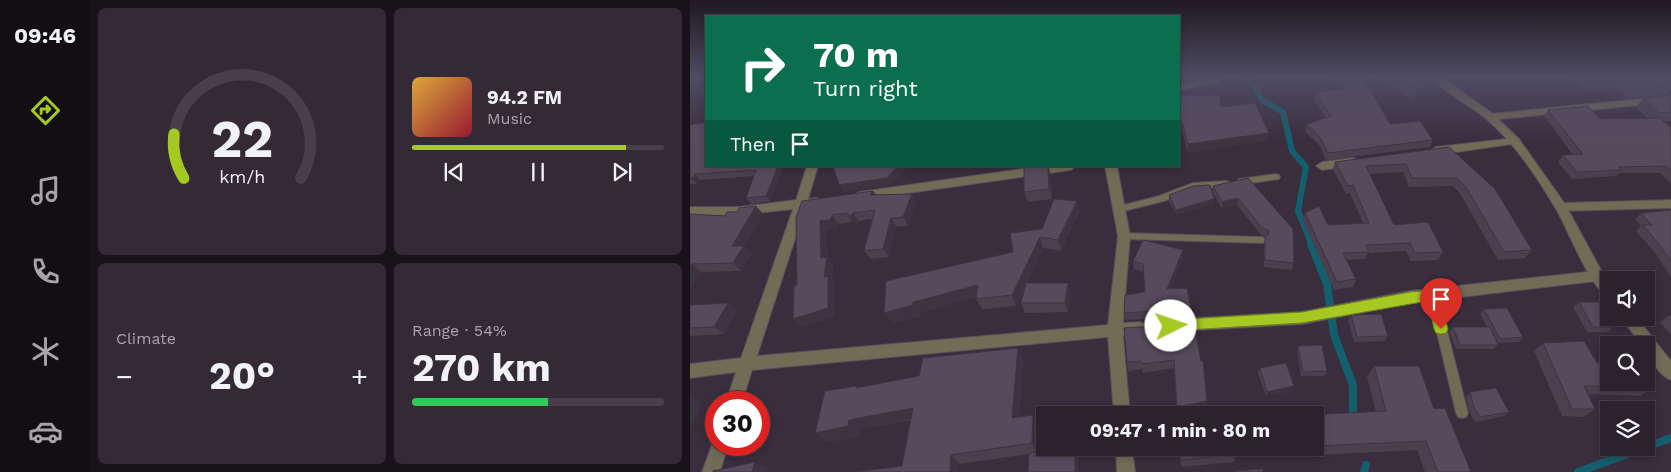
<!DOCTYPE html>
<meta charset="utf-8">
<style>
body{margin:0;font-family:"Work Sans",sans-serif;background:#342a36;color:#f1f3f6;height:100vh;display:flex;flex-direction:column;font-size:19px;white-space:nowrap}
*{box-sizing:border-box;margin:0}
p{font-size:16px;color:#a6a4aa}
.icon{flex:none;width:28px;height:28px;fill:none;stroke:currentColor;stroke-width:2;stroke-linecap:round;stroke-linejoin:round}
.map{position:relative;flex:1;overflow:hidden}
.side{display:flex;flex-direction:column;gap:8px;padding:8px;background:#181319;width:600px}
.side>*{flex:none}
.top-card{position:absolute;left:15px;top:15px;width:475px;height:152px;border-radius:0px;box-shadow:0 2px 8px #0003,0 0 0 1px #483f4a;background:#0b6e4f;color:#fff;overflow:hidden}
.fabs{position:absolute;left:910px;top:271px;display:grid;gap:10px}
.fabs a{display:grid;place-items:center;width:55px;height:55px;border-radius:0px;background:#2c222e;box-shadow:0 2px 8px #0003,0 0 0 1px #483f4a;font-size:25px}
.speed{position:absolute;left:15px;top:391px;display:flex;gap:10px;font-size:25px;font-weight:700;text-align:center}
.speed>*{display:grid;place-content:center;width:65px;height:65px;border-radius:50%;background:#2c222e;box-shadow:0 2px 8px #0003,0 0 0 1px #483f4a;line-height:1}
.speed .limit{border:8px solid #d22;background:#fff;color:#111}
.pin{position:absolute;display:grid;place-items:center;width:42px;height:42px;color:#fff;margin:-51px -21px;border-radius:50% 50% 50% 0;rotate:-45deg;box-shadow:0 0 5px #0007}
.pin .icon{rotate:45deg}
.me{position:absolute;width:55px;margin:-28px;rotate:86deg;stroke-linejoin:round;filter:drop-shadow(0 0 4px #0008)}
.turn{display:flex;align-items:center;gap:18px;height:105px;padding:0 25px;font-size:22px}
.turn .icon{width:65px;height:65px;stroke-width:2.5}
.turn b{display:block;font-size:35px;line-height:42px}
.then{display:flex;align-items:center;height:48px;padding:0 25px;background:#0003;gap:10px;font-size:19px}
.big{font-size:38px;font-weight:700;line-height:1.1}
.side .widget{flex:1;display:flex;flex-direction:column;justify-content:center;gap:8px;min-width:0;padding:0 18px;border-radius:8px;background:#342a36}
.side .dial{align-items:center;gap:0}
.dial svg{height:130px;overflow:visible;fill:none;stroke:#483f4a;stroke-width:7;stroke-linecap:round;text-anchor:middle}
.dial text{fill:#f1f3f6;stroke:none}
.song{display:flex;align-items:center;gap:15px}
.cover{width:60px;height:60px;border-radius:8px;background:linear-gradient(135deg,hsl(40 70% 55%),hsl(350 70% 35%))}
.played{height:5px;border-radius:2px;background:linear-gradient(90deg,#a5c823 85%,#483f4a 85%)}
.keys{display:flex;justify-content:space-around;direction:ltr}
.heat{display:flex;justify-content:space-between;align-items:center;font-size:28px;direction:ltr}
.charge{height:8px;border-radius:4px;background:linear-gradient(90deg,#34c759 54%,#483f4a 0)}
.side .tiles{flex:1;display:grid;gap:8px;grid-template-columns:repeat(2,1fr)}
.trip{position:absolute;left:346px;top:406px;width:288px;height:50px;border-radius:0px;background:#2c222e;box-shadow:0 2px 8px #0003,0 0 0 1px #483f4a;font-weight:700;line-height:50px;text-align:center}
main{display:flex;flex:1;min-height:0}
.tabs{display:flex;flex-direction:column;width:90px;justify-content:space-around;align-items:center;background:#120e12;color:#a6a4aa}
.tabs .icon{width:35px;height:35px}
.tabs .on{color:#a5c823}
.tabs b{font-size:22px;color:#f1f3f6}
.map>svg:first-child{display:block}
</style>
<main>
<nav class="tabs">
<b>09:46</b>
<svg class="icon on" aria-label="directions" viewBox="0 0 24 24"><path d="M12 3l9 9-9 9-9-9zM9 14v-3h6M13 9l2 2-2 2"/></svg>
<svg class="icon" aria-label="music" viewBox="0 0 24 24"><path d="M9 18V5l10-2v13"/><circle cx="6" cy="18" r="3"/><circle cx="16" cy="16" r="3"/></svg>
<svg class="icon" aria-label="phone" viewBox="0 0 24 24"><path d="M5 4h4l2 5-3 2q2 4 5 5l2-3 5 2v4C11 20 4 13 5 4z"/></svg>
<svg class="icon" aria-label="climate" viewBox="0 0 24 24"><path d="M12 3v18M4 7l16 10M4 17L20 7"/></svg>
<svg class="icon" aria-label="car" viewBox="0 0 24 24"><path d="M5 17H2v-5l4-1 3-4h7l3 4 3 1v5h-3M9 17h6M6 11h13"/><circle cx="7" cy="17" r="2"/><circle cx="17" cy="17" r="2"/></svg>
</nav>
<section class="side">
<div class="tiles">
<div class="widget dial"><svg viewBox="0 0 100 80">
<path d="M14 69A42 42 0 1 1 86 69"/>
<path d="M14 69A42 42 0 0 1 8 42" stroke="#a5c823"/>
<text x="50" y="56" font-size="32" font-weight="700">22</text>
<text x="50" y="72" font-size="11">km/h</text>
</svg></div>
<div class="widget">
<div class="song"><i class="cover"></i><div><b>94.2 FM</b><p>Music</p></div></div>
<div class="played"></div>
<div class="keys"><svg class="icon" aria-label="previous" viewBox="0 0 24 24"><path d="M18 5L8 12l10 7zM5 5v14"/></svg><svg class="icon" aria-label="pause" viewBox="0 0 24 24"><path d="M8 5v14M16 5v14"/></svg><svg class="icon" aria-label="next" viewBox="0 0 24 24"><path d="M6 5l10 7-10 7zM19 5v14"/></svg></div>
</div>
<div class="widget"><p>Climate</p>
<div class="heat"><a>−</a><b class="big">20°</b><a>+</a></div>
</div>
<div class="widget"><p>Range · 54%</p><b class="big">270 km</b><div class="charge"></div></div>
</div>
</section>
<div class="map">
<svg width="981" height="472" viewBox="0 0 981 472">
<rect width="100%" height="100%" fill="#3a2d3e"/>
<g fill="none" stroke-linecap="round" stroke-linejoin="round">
<path stroke="#145f6e" stroke-width="6" d="M554 76 565 86 572 100 593 112 602 151 616 167 608 211 622 245"/>
<path stroke="#145f6e" stroke-width="8" d="M621 244 637 284 644 335 663 385V412
M674 472 676 465
M888 472 981 438"/>
<defs>
<path id="service" d="M586 174 589 175 590 177 589 179 549 185 545 182 549 179Z
M536 181 539 182 540 184 539 186 504 189 474 201 430 212 426 209 430 206 469 196 503 183Z
M434 233 572 237 575 238 576 240 575 242 572 243 434 239 431 238 430 236 431 234Z
M743 291 746 292 748 295 778 413 776 417 772 418 768 417 766 413 738 295 740 292Z"/>
<path id="minor" d="M527 77 530 78V82L489 90V84Z
M981 96V102L800 120 795 117 800 114Z
M825 138 829 139 830 141 829 143 746 155 741 151 746 147Z
M662 158 666 159 668 162 666 165 632 170 626 166 632 162Z
M117 166H128L118 199 127 198 133 202 131 205 115 208 67 356 418 325 428 236 415 166H427L440 236 433 323 450 322 455 324 457 328 455 332 433 336 440 415H424L418 337 62 370 52 402H36L46 372 0 378V364L51 358 103 209 49 215H0V207H49L106 200Z
M352 166H386L381 170 169 200 163 196 169 192Z
M981 200V208L871 211 865 207 871 203Z
M907 271 912 272 914 276 912 280 907 281 720 303 612 324 488 331 483 329 481 325 483 321 488 319 612 312 720 291Z
M26 438V445H38L30 472H12L22 445Z
M426 448H442L445 472H427Z"/>
<path id="tertiary" d="M740 76H751L804 115 829 139 875 204 912 272 919 281V297C901 291 877 227 866 209 847 177 824 142 795 118 778 104 755 93 740 76Z
M932 318H947L981 361V380C970 376 956 356 956 345H951Z"/>
</defs>
<use href="#service" stroke="#584c5c" stroke-width="2"/>
<use href="#minor" stroke="#584c5c" stroke-width="2"/>
<use href="#tertiary" stroke="#584c5c" stroke-width="2"/>
<use href="#service" fill="#726b56" fill-rule="evenodd"/>
<use href="#minor" fill="#726b56" fill-rule="evenodd"/>
<use href="#tertiary" fill="#726b56" fill-rule="evenodd"/>
</g>
<path fill="#4b4050" d="M646 76H672L700 124 743 140 740 147 636 160 630 146 615 131 617 124 636 118 624 99 625 92 651 90 645 79Z
M686 76H740L742 91 723 100Z
M881 76H981V89L976 95 937 99 927 89 893 90Z
M981 95V121L974 122 981 128V184L970 173H929L926 176 882 179 868 162 873 155H883L854 116 858 110 910 119 957 118 946 107 953 98Z
M489 96 531 107 577 141 498 153 492 130 489 131Z
M0 125 94 166 80 201 61 204 56 198 64 176 10 180 7 184H0Z
M759 147 842 250 835 258 808 260 771 195 763 186 719 187 713 172 680 174 704 225 753 252 748 260 721 261 716 251 678 253 675 259 656 260 666 279 663 287 644 290 613 221 615 213 638 225 673 223 660 193 656 194 643 170 645 162Z
M361 175 362 199 338 202 334 192Z
M558 178 604 263 602 270 574 267V244L576 237 571 235 547 205 532 209 523 193V186Z
M183 191 186 195 222 194 227 203 218 226H206L199 257 180 259 174 251 182 219 169 221 165 225 163 222 148 224 147 228 136 230 138 259 143 265 142 280 145 284V316L111 327 103 319 107 285 106 218Z
M479 195 524 199V204L487 215 479 201Z
M387 201 389 213 371 251 353 248 337 283H378L381 293 378 312 335 313 331 303 335 288 326 306 292 309 286 299 287 297 230 312V316L202 323 194 313 323 252Z
M981 210V277L965 253 946 231 951 226 945 219 951 213Z
M47 212 73 214 54 247 62 254 51 271 11 272 0 289V214L35 216Z
M493 250V258L480 289 501 309V316L435 320 434 313 455 292 454 272 444 269 443 261Z
M889 302 924 327 918 332H897L883 307Z
M0 305 47 310 34 334 0 336Z
M794 309 833 337 829 342 808 343V345L804 349H766L759 332 763 327H797L790 314Z
M661 315 698 336 695 341 664 342 658 320Z
M981 315V335L970 322 978 316Z
M504 324 516 408 487 415 484 368 453 373 452 369 438 371 437 362Z
M853 343 907 363 962 388 950 396 898 394 905 409 894 417 872 416 844 351Z
M608 346 637 371 635 376H611L607 351Z
M328 348 333 359 329 417 343 415 349 424 348 452 388 454V472L339 454 270 464 212 466 220 420 171 429 170 436 138 442 125 433 166 386 168 388 229 376Z
M684 366 744 409 781 472H735L727 450 584 457 583 448H625V415L686 412 677 377Z
M570 368 602 391 576 396 568 373Z
M780 392 819 412 814 416 785 422 779 411 776 397Z
M489 448H545L546 454 544 462 491 467Z"/>
<path fill="#3d3441" d="M746 80 742 91 723 100 727 89Z
M0 85 5 92 6 94 0 95Z
M492 122V130L489 131V123Z
M579 133 577 141 498 153V144Z
M88 166H94L80 201 76 196Z
M208 166 218 167 201 185 154 192 149 185Z
M358 166 361 175 362 199 359 189Z
M5 174 10 180 7 184 2 178Z
M183 191 189 199 180 195Z
M222 194 227 203 218 226 213 217Z
M548 198 547 205 532 209V202Z
M524 199V204L487 215 486 210Z
M387 201 389 213 371 251 368 240Z
M66 206 73 214 54 247 62 254 51 271 43 263 42 246Z
M163 213 169 221 165 225 159 217Z
M142 215 148 224 147 228 136 230 138 259 143 265 142 280 145 284V316L111 327 103 319 134 277 131 258 130 221Z
M201 218 206 226 199 257 193 249Z
M350 237 353 248 326 306 322 295Z
M493 250V258L477 297V289Z
M2 264 11 272 0 289V267Z
M378 283 381 293 378 312 375 303Z
M288 285 294 296 230 312V316L202 323 194 313 223 302Z
M38 303 47 310 34 334 24 327Z
M328 348 333 359 328 427 322 418Z
M604 386 602 391 576 396 577 392Z
M0 396 12 403 0 429Z
M517 401 516 408 487 415V407Z
M223 408 232 417 171 429 170 436 138 442 125 433 159 420Z
M343 415 349 424 348 452 342 443Z
M385 448 388 454V472H385Z
M261 455 270 464 269 472H260Z
M65 462 78 468 77 472H62Z"/>
<path fill="#574a5d" stroke="#3d3441" d="M649 76H672L700 124 730 121 743 140 638 153 631 139 617 124 641 116 625 92 656 89Z
M706 76H740L746 80 727 89Z
M895 76H975L981 83V86L944 89 933 80 900 81Z
M529 95 531 107 565 103 579 133 498 144 492 122 489 123V96Z
M981 95V112L969 113 953 98Z
M898 106 910 119 970 118 981 128V171L976 166 928 167 931 170 887 172 873 155 893 154 858 110Z
M16 122V166H88L76 196 56 198 66 170 5 174 2 178H0V125Z
M759 147 805 189 842 250 814 252 776 187 767 178H722L716 164 676 166 704 225 738 222 753 252 725 253 720 243 676 245 679 252 653 253 666 279 647 282 615 213 629 206 638 225 679 223 663 185 658 186 645 162Z
M143 166H208L197 178 149 185Z
M343 166H358L359 189 334 192V167Z
M558 178 603 229 604 263 575 260V237L579 234 578 230 572 228 548 198 532 202 523 186Z
M520 185 524 199 486 210 479 195 503 186Z
M183 191 180 195 222 194 213 217 201 218 193 249 174 251 185 210 163 213 159 217 158 213 142 215 140 220 130 221 131 258 137 257 134 277 138 276V308L103 319 104 286 107 285 106 218 112 201Z
M364 199 387 201 368 240 350 237 322 295 286 299 288 285 223 302V305L194 313 196 281 323 252 320 233 352 229Z
M66 206 42 246H54L43 263 2 264 0 267V214L35 216 37 212H47L49 208Z
M981 210V261L971 247 953 225H962L951 213Z
M453 240 493 250 477 289 497 288 501 309 434 313 435 295 455 292 453 264 443 261Z
M336 283H378L375 303H331Z
M889 302H909L924 327H903Z
M38 303 24 327 0 328V305Z
M817 308 833 337 810 339 794 309Z
M691 314 698 336 667 337 661 315Z
M504 324 511 361H513L517 401 487 407 484 360 452 364 451 361 437 362 434 328Z
M763 327H800L808 345H770Z
M894 341 907 363H919V382H956V378L962 388 894 386 905 409H882L853 343Z
M632 345 637 371 613 372 608 346Z
M328 348 322 418 343 415 342 443 261 455 260 472H164L212 466 223 408 159 420 158 426 125 433 135 391 166 386V388L229 376 233 358Z
M596 363 604 386 577 392 570 368Z
M684 366H729L744 409 755 408 781 472H748L736 441 625 446V415H615L696 411Z
M806 388 819 412 790 417 784 407 780 392Z
M379 448H385V472H338L339 453Z
M490 448H545L546 454 491 460Z
M65 462 62 472H23V471Z
M573 469V472H544V471Z"/>
<linearGradient id="sky" x2="0" y2="1"><stop stop-color="#201922"/><stop offset="0.54" stop-color="#4f4c63"/><stop offset="1" stop-color="#4f4c63" stop-opacity="0"/></linearGradient>
<rect width="981" height="142" fill="url(#sky)"/>
<path fill="#a5c823" stroke="#6b8217" d="M742 290 747 291 749 295 758 329 756 333 751 334 746 333 744 329 738 301 612 323 481 331 476 330 474 326 476 322 481 320 612 312 720 292Z"/>
</svg>
<div class="fabs">
<a><svg class="icon" aria-label="sound" viewBox="0 0 24 24"><path d="M4 9h4l5-4v14l-5-4H4zM17 9q2 3 0 6"/></svg></a>
<a><svg class="icon" aria-label="search" viewBox="0 0 24 24"><circle cx="10" cy="10" r="6"/><path d="M15 15l6 6"/></svg></a>
<a><svg class="icon" aria-label="layers" viewBox="0 0 24 24"><path d="M12 4l9 5-9 5-9-5zM3 14l9 5 9-5"/></svg></a>
</div>
<div class="speed"><div class="limit">30</div></div>
<div class="pin" style="left:751px;top:329px;background:#d93025"><svg class="icon" aria-label="arrive" viewBox="0 0 24 24"><path d="M6 21V4h12l-3 4 3 4H6"/></svg></div>
<svg class="me" style="left:481px;top:326px" viewBox="-20 -20 40 40"><circle r="19" fill="#fff"/><path d="M0-13L10 11 0 6-10 11z" fill="#a5c823"/></svg>
<div class="trip">09:47 · 1 min · 80 m</div>
<div class="top-card">
<div class="turn"><svg class="icon" aria-label="right" viewBox="0 0 24 24"><path d="M7 20v-9h11M14 6l5 5-5 5"/></svg><div><b>70 m</b>Turn right</div></div>
<div class="then">Then<svg class="icon" aria-label="arrive" viewBox="0 0 24 24"><path d="M6 21V4h12l-3 4 3 4H6"/></svg></div>
</div>
</div>
</main>
